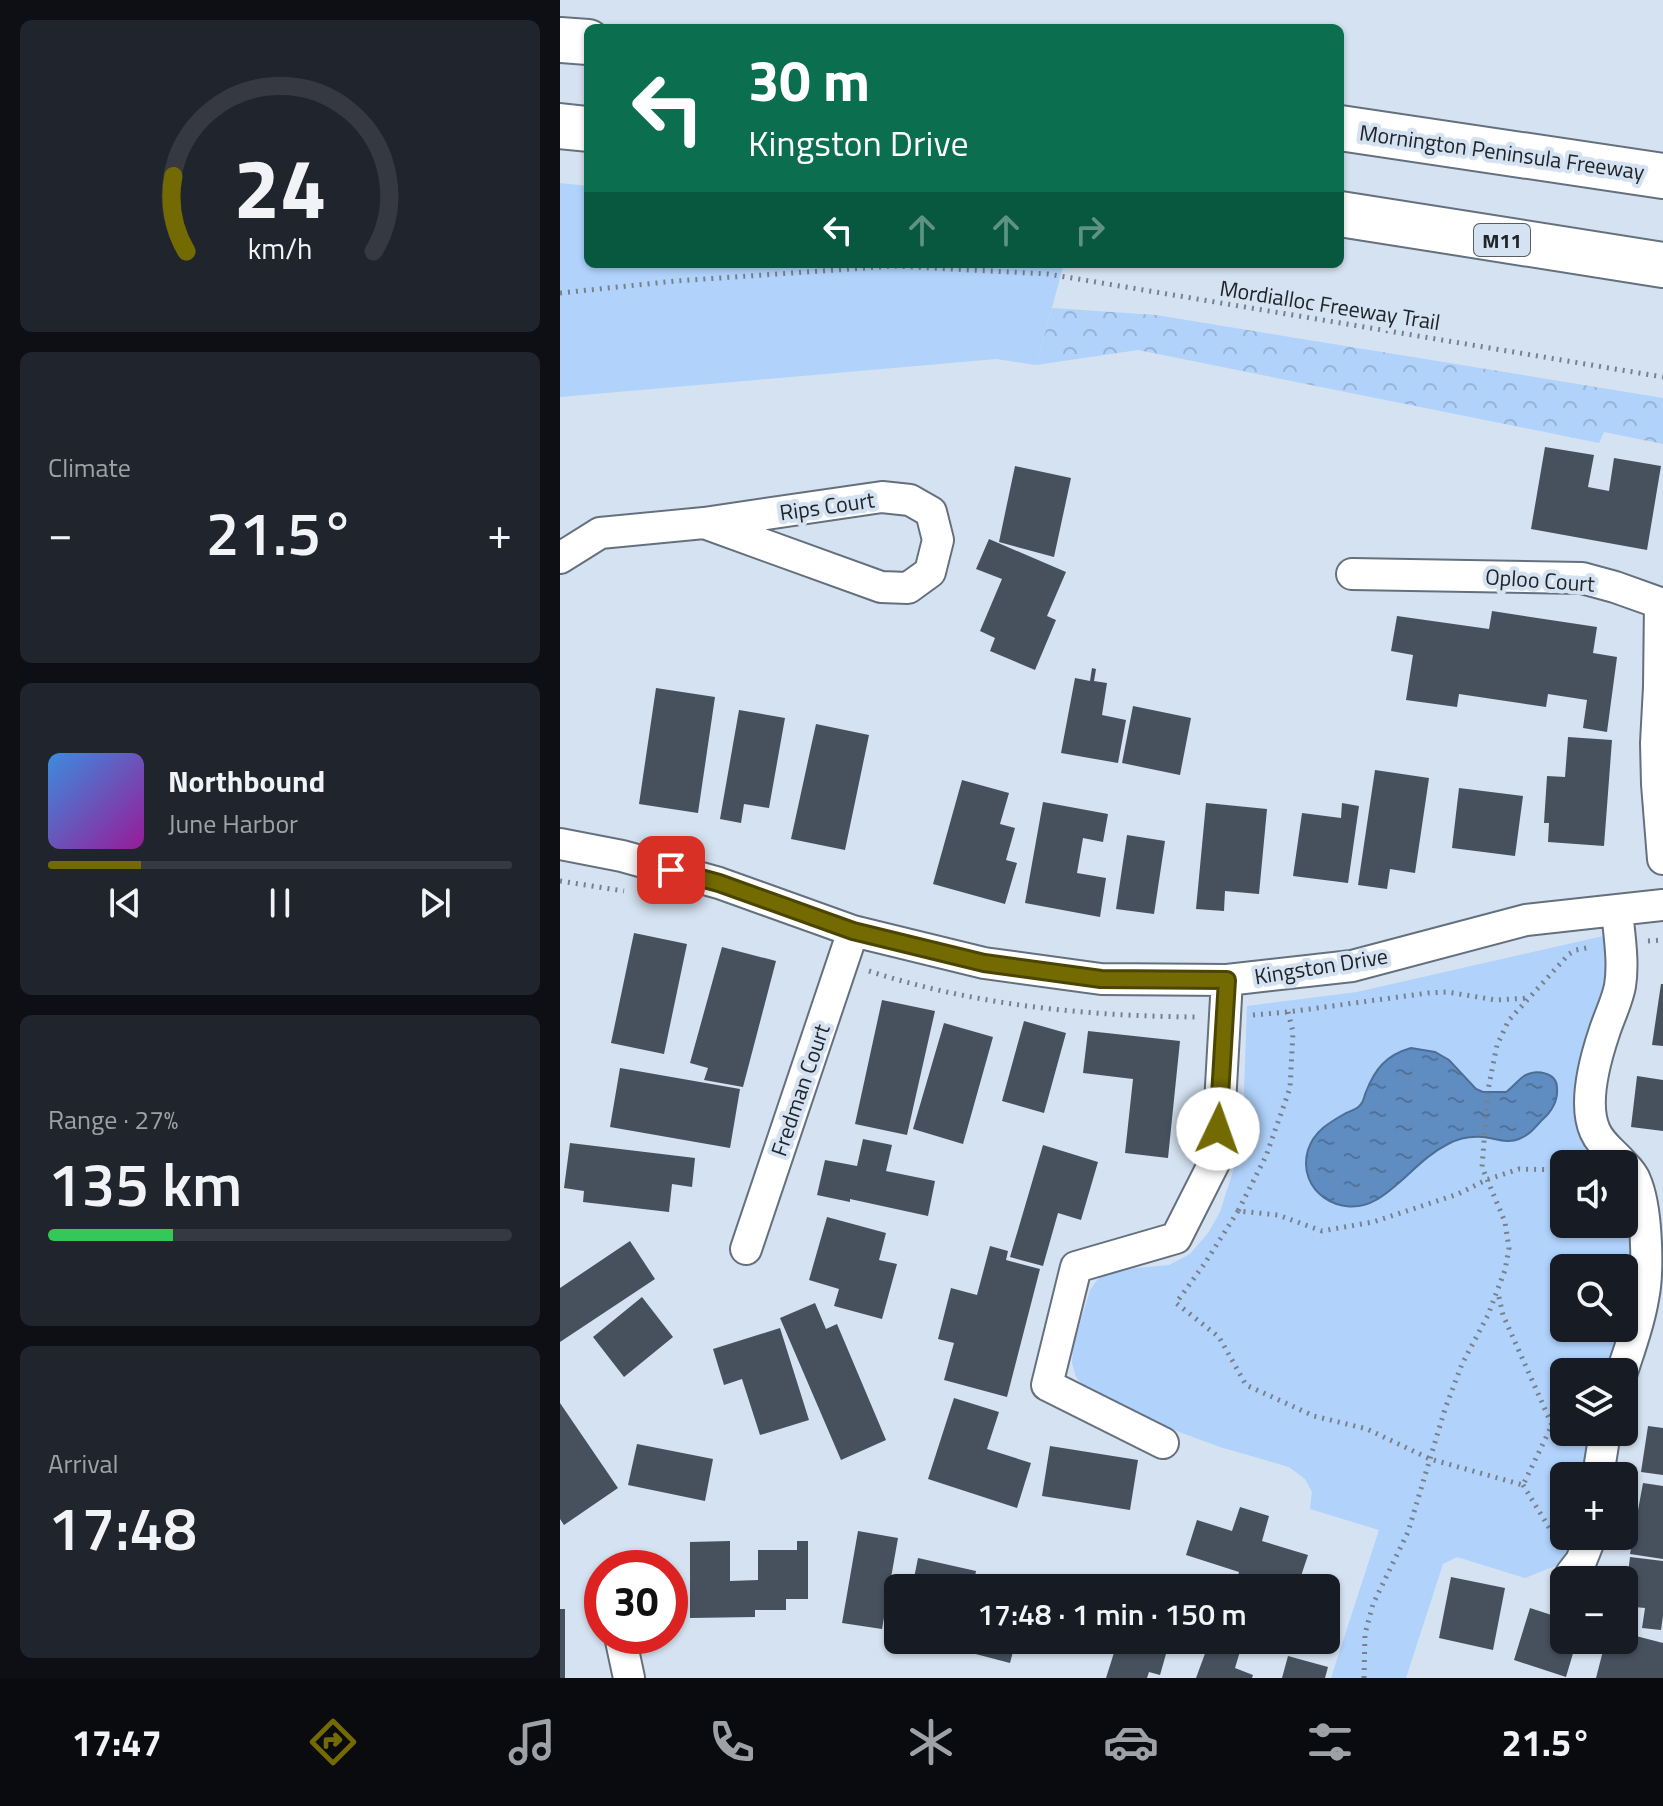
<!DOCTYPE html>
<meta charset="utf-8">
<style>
body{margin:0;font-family:"Titillium Web",sans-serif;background:#20242c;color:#f1f3f6;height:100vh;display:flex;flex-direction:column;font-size:30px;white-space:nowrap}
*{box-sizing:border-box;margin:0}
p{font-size:26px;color:#9ea1a6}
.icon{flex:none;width:44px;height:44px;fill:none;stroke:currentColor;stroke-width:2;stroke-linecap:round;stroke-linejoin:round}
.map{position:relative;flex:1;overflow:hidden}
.details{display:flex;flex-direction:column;gap:20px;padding:20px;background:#0d0f14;width:560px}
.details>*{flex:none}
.hud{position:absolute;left:24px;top:24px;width:760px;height:244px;border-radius:12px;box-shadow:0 2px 6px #0004;background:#0b6e4f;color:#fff;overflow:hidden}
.tools{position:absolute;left:990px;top:1150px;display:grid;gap:16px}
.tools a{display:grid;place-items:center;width:88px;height:88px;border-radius:12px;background:#171b24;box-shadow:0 2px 6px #0004;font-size:40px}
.speed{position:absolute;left:24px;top:1550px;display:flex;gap:16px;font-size:40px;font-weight:700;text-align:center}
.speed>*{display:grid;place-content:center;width:104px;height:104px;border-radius:50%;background:#171b24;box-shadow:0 2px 6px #0004;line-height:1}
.speed .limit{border:12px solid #d22;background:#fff;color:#111}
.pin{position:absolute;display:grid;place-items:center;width:68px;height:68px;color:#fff;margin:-34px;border-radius:16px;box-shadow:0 4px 12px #0006}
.me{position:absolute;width:88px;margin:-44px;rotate:3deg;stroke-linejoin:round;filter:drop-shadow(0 0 6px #0008)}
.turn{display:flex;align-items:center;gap:28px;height:168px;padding:0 32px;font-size:36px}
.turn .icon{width:104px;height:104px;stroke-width:2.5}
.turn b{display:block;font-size:56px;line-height:68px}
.lanes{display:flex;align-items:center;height:76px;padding:0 32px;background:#0003;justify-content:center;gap:40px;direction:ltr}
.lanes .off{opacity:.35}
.big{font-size:60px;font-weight:600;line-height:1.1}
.details .card{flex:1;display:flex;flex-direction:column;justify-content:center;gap:12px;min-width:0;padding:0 28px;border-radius:12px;background:#20242c}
.details .dial{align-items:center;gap:0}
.dial svg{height:208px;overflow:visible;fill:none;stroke:#363941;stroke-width:7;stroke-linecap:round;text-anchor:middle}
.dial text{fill:#f1f3f6;stroke:none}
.song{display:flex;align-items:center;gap:24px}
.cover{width:96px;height:96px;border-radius:12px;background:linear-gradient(135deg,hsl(210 70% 55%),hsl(300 70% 35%))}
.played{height:8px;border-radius:4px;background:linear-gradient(90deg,#746a02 20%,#363941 20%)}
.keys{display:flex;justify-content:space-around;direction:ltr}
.heat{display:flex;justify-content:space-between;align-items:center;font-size:44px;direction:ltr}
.charge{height:12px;border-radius:6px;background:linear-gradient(90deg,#34c759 27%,#363941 0)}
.trip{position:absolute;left:324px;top:1574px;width:456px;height:80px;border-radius:12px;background:#171b24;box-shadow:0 2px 6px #0004;font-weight:600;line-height:80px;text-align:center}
.menu{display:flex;height:128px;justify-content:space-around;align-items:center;background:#090b0e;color:#9ea1a6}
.menu .icon{width:56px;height:56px}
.menu .active{color:#746a02}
.menu b{font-size:36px;color:#f1f3f6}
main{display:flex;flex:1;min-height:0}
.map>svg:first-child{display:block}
</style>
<main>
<section class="details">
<div class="card dial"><svg viewBox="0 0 100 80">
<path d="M14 69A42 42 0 1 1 86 69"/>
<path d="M14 69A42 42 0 0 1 9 40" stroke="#746a02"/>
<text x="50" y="56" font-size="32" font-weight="700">24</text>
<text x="50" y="72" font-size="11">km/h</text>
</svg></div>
<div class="card"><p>Climate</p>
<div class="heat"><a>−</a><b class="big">21.5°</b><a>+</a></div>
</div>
<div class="card">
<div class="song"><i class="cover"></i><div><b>Northbound</b><p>June Harbor</p></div></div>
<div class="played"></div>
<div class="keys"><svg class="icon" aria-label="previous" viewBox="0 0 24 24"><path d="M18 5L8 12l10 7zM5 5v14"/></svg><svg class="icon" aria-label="pause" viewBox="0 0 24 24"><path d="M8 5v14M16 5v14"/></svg><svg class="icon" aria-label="next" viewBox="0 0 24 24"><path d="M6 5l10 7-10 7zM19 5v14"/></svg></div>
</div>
<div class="card"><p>Range · 27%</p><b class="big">135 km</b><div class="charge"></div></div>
<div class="card"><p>Arrival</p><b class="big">17:48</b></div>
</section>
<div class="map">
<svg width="1103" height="1678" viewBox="0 0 1103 1678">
<defs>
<pattern id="forest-crowns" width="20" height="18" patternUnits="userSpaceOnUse" patternTransform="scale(2)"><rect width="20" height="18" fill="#b0d2fb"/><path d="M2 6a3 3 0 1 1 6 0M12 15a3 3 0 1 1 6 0" fill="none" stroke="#97b4d7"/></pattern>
<pattern id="water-ripples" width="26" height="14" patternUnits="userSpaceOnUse" patternTransform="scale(2)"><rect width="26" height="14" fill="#608dc1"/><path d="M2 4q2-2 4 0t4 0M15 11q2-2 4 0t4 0" fill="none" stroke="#4f739d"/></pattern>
</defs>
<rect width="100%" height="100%" fill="#d5e2f1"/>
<path fill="#b0d2fb" d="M0 183 28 186V264H504L476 365 436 359 0 397Z
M1048 935V978L1016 1104 1017 1127 1027 1145 1048 1164H1004V1224H1064V1184L1067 1191 1073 1263 1064 1327V1268H1004V1328H1064L1048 1372H1004V1432H1032L1026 1476H1004V1536H1017L1008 1554 995 1566 965 1578 897 1557 883 1564 846 1678H771L819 1530 750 1509 752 1492 745 1479 729 1467 660 1447 546 1405 528 1392 516 1377 512 1363 513 1346 530 1290 538 1279 554 1270 609 1265 630 1254 648 1233 660 1212 674 1168 683 1120 687 1006 797 992Z"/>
<path fill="url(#forest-crowns)" d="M492 308 596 315 1103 398V444L1044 432 1039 443 578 350 476 365Z"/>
<path fill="url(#water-ripples)" stroke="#4d6e94" stroke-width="2" d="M851 1048 875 1052 889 1060 916 1089 923 1092H946C952 1088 958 1080 964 1076 976 1069 997 1072 997 1088 998 1101 991 1112 982 1120 975 1128 969 1135 959 1139 947 1144 935 1138 923 1137 911 1136 899 1138 888 1144 860 1158 843 1184 816 1200 781 1220 736 1191 748 1150 754 1131 770 1122 786 1113 791 1111 798 1109 801 1104 804 1101 804 1096 806 1092 815 1069 826 1055 851 1048Z"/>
<path fill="#47515e" d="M985 447 1034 455 1028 487 1049 491 1054 458 1101 466 1087 550 971 529Z
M455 466 511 478 494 557 439 542Z
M429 539 506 572 487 616 496 620 475 670 430 651 435 638 420 631 442 579 416 569Z
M932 611 1037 627 1033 653 1057 657 1047 732 1023 728 1027 700 988 694 986 707 899 694 897 707 846 700 853 655 831 651 837 616 929 629Z
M532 668 536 669 534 681 547 683 542 715 566 720 558 763 501 753 515 678 530 681Z
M96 688 155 697 138 813 79 804Z
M573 706 631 718 620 775 562 763Z
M179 710 225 718 209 808 184 804 181 823 160 819Z
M256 724 309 735 285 850 231 839Z
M1008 737 1052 740 1044 846 988 842 989 823H984L987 776 1005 777Z
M815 770 869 778 855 873 830 869 827 889 798 885Z
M402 780 449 793 440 824 455 828 446 860 457 863 445 904 373 884Z
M899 788 963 796 955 856 892 848Z
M483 802 548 814 543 842 523 838 517 873 546 878 540 917 465 903Z
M646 803 707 809 699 894 665 891 664 911 636 909Z
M782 803 799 806 788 883 733 876 742 813 781 818Z
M567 835 605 841 594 914 556 909Z
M74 933 127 944 104 1054 51 1043Z
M162 947 216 961 183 1087 144 1080 148 1068 130 1063Z
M1101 984H1103V1046L1092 1045Z
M322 1000 375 1011 347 1135 295 1124Z
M464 1021 506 1033 484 1113 442 1101Z
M384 1023 433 1037 403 1144 353 1129Z
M528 1031 620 1041 608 1158 565 1153 573 1079 523 1073Z
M60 1068 180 1089 170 1148 50 1127Z
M1077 1076 1103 1080V1131L1071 1127Z
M303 1139 332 1145 326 1171 375 1181 368 1216 290 1199V1202L257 1195 265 1160 297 1166Z
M10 1143 135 1158 132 1187 112 1184 109 1212 23 1202 24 1191 4 1188Z
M483 1145 538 1162 521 1220 498 1213 483 1266 450 1257Z
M267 1217 326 1233 319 1260 337 1264 322 1319 274 1306 279 1289 249 1280Z
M70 1241 95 1279 0 1342V1288Z
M430 1246 448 1251 446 1260 480 1269 447 1397 384 1380 394 1343 378 1339 391 1288 417 1295Z
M82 1297 113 1337 64 1377 33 1337Z
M255 1303 266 1329 277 1324 326 1440 281 1460 220 1318Z
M220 1328 249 1420 200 1435 182 1379 164 1385 153 1349Z
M394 1398 439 1412 427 1449 471 1463 457 1508 368 1479Z
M0 1403 58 1488 4 1525 0 1519Z
M1088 1426 1103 1428V1475L1081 1472Z
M77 1444 153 1459 145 1501 68 1485Z
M490 1446 578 1460 570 1510 482 1496Z
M1083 1483 1103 1486V1559L1070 1554Z
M680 1507 709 1516 702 1541 748 1555 737 1588H706L677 1579 679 1572 626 1555 637 1520 672 1531Z
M298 1531 338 1538 322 1629 282 1623Z
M170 1541V1581L198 1580V1550H237V1541H248V1599H226V1610H195V1617L130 1618V1542Z
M1070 1557 1103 1561V1616L1101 1630 1082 1628 1085 1608 1064 1606Z
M358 1558 416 1571 413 1588H352Z
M891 1577 945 1588 933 1650 879 1638Z
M970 1608 1004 1619V1640H1017L1006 1677 954 1660Z
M0 1609H5V1678H0Z
M1076 1636 1103 1643V1678H1036L1045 1643 1072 1650Z
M411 1640H456L450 1663 408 1652Z
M558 1640H610L600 1675 589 1672 587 1678H546Z
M650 1640H658L681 1648 675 1668 693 1675 692 1678H636Z
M728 1656 768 1667 765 1678H722Z"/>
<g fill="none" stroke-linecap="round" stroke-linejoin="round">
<defs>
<path id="minor" d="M0 558 40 533 144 523 322 497 350 500 371 512 378 540 370 572 348 588 321 587 144 523
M792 574 1022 578 1055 587 1100 603 1099 687 1096 743 1097 784 1103 859
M0 844 62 856 159 883 293 931 424 963 541 979 667 980 792 966 966 920 1103 905
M1057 910C1059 934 1064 962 1060 986 1057 1002 1049 1017 1044 1033 1035 1060 1023 1104 1035 1131 1041 1145 1054 1153 1063 1164
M186 1249 293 931
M1062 1372C1070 1348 1079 1324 1083 1299 1089 1271 1087 1206 1075 1180 1073 1174 1068 1169 1064 1165
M603 1443 487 1385 516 1267 616 1238 657 1157 667 980
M1038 1476 1045 1432
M1011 1574 1021 1561 1031 1536
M60 1636 69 1678"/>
<path id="motorway" d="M0 40 28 42
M0 126 28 129
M780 128 1103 176
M780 214 1103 265"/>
</defs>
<use href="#minor" stroke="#64707d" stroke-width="34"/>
<use href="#motorway" stroke="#64707d" stroke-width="48"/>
<path stroke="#78818b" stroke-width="5" stroke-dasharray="2 6" stroke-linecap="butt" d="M0 293 116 281 334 266 488 274 1103 377
M0 881 64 891
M1088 941 1103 940
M309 971C414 1005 525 1016 635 1017
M728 1012 733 1032 730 1088 706 1156 678 1211 718 1215 762 1231 813 1222 898 1194 926 1180 959 1169 1004 1170
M693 1015 728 1012 868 993 887 992 936 1000 969 998
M678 1211 645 1263 616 1303 659 1337 686 1385 754 1416 807 1429 870 1459 963 1485 992 1425 943 1315 938 1293
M963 1485 998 1542
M804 1678 805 1634 813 1604 848 1532 885 1409 902 1364 928 1315 945 1270 949 1248 945 1222 922 1167 928 1090 937 1045 949 1020 1009 954 1016 950 1031 947"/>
<use href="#minor" stroke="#fff" stroke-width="30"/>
<use href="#motorway" stroke="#fff" stroke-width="44"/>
</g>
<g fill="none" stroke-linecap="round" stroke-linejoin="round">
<defs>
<path id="route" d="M111 870 159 883 293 931 424 963 541 979 667 980 658 1129"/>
</defs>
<use href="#route" stroke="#4b4501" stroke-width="20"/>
<use href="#route" stroke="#746a02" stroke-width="14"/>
</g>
<g text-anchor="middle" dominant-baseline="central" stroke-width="8" stroke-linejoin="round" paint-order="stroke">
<rect fill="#d5e2f1" stroke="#565e66" stroke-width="2" x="914" y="224" width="56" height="32" rx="6"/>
<g font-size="20" font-weight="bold" fill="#20252a">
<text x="942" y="240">M11</text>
</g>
<g font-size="22" fill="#20252a" stroke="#d5e2f1">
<text transform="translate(942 152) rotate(8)">Mornington Peninsula Freeway</text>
<text transform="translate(770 305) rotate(9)">Mordialloc Freeway Trail</text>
<text transform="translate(267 506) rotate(-8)">Rips Court</text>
<text transform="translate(980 580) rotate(4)">Oploo Court</text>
<text transform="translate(761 966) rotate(-9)">Kingston Drive</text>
<text transform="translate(240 1090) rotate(-71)">Fredman Court</text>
</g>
</g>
</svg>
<div class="tools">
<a><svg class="icon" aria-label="sound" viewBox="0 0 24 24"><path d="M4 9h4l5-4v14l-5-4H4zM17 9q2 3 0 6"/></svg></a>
<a><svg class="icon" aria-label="search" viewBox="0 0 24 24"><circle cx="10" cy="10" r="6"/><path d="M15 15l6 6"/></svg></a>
<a><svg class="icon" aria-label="layers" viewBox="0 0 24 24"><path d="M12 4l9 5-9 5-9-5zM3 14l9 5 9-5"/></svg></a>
<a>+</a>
<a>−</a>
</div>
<div class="speed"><div class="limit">30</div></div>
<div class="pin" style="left:111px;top:870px;background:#d93025"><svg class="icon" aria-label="arrive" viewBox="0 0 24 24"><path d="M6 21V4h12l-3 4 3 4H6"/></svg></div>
<svg class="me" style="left:658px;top:1129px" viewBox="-20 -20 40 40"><circle r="19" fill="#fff"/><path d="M0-13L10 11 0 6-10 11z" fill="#746a02"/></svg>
<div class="trip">17:48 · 1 min · 150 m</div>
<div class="hud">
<div class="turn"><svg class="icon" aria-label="left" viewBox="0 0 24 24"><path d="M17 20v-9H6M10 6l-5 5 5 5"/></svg><div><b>30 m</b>Kingston Drive</div></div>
<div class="lanes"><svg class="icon" aria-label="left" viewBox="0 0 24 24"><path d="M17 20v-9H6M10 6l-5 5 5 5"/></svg><svg class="icon off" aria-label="ahead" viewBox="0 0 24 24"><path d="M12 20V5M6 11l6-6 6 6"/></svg><svg class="icon off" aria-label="ahead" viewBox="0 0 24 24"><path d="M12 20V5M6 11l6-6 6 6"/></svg><svg class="icon off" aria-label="right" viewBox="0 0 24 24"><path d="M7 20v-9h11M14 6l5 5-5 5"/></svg></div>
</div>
</div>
</main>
<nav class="menu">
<b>17:47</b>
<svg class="icon active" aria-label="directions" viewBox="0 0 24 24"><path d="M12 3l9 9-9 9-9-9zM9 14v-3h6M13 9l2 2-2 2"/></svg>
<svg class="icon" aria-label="music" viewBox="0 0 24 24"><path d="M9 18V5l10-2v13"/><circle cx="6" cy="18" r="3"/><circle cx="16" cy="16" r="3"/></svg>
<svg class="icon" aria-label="phone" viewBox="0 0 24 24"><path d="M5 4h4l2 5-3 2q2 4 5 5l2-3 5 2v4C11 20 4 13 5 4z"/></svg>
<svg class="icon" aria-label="climate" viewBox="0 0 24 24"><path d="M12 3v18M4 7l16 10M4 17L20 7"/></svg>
<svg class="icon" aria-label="car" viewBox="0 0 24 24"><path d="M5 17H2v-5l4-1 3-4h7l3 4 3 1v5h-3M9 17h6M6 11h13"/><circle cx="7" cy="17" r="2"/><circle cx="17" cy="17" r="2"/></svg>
<svg class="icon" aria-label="filters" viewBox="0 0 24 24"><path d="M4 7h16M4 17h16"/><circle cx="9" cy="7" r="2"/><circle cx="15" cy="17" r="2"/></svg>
<b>21.5°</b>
</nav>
